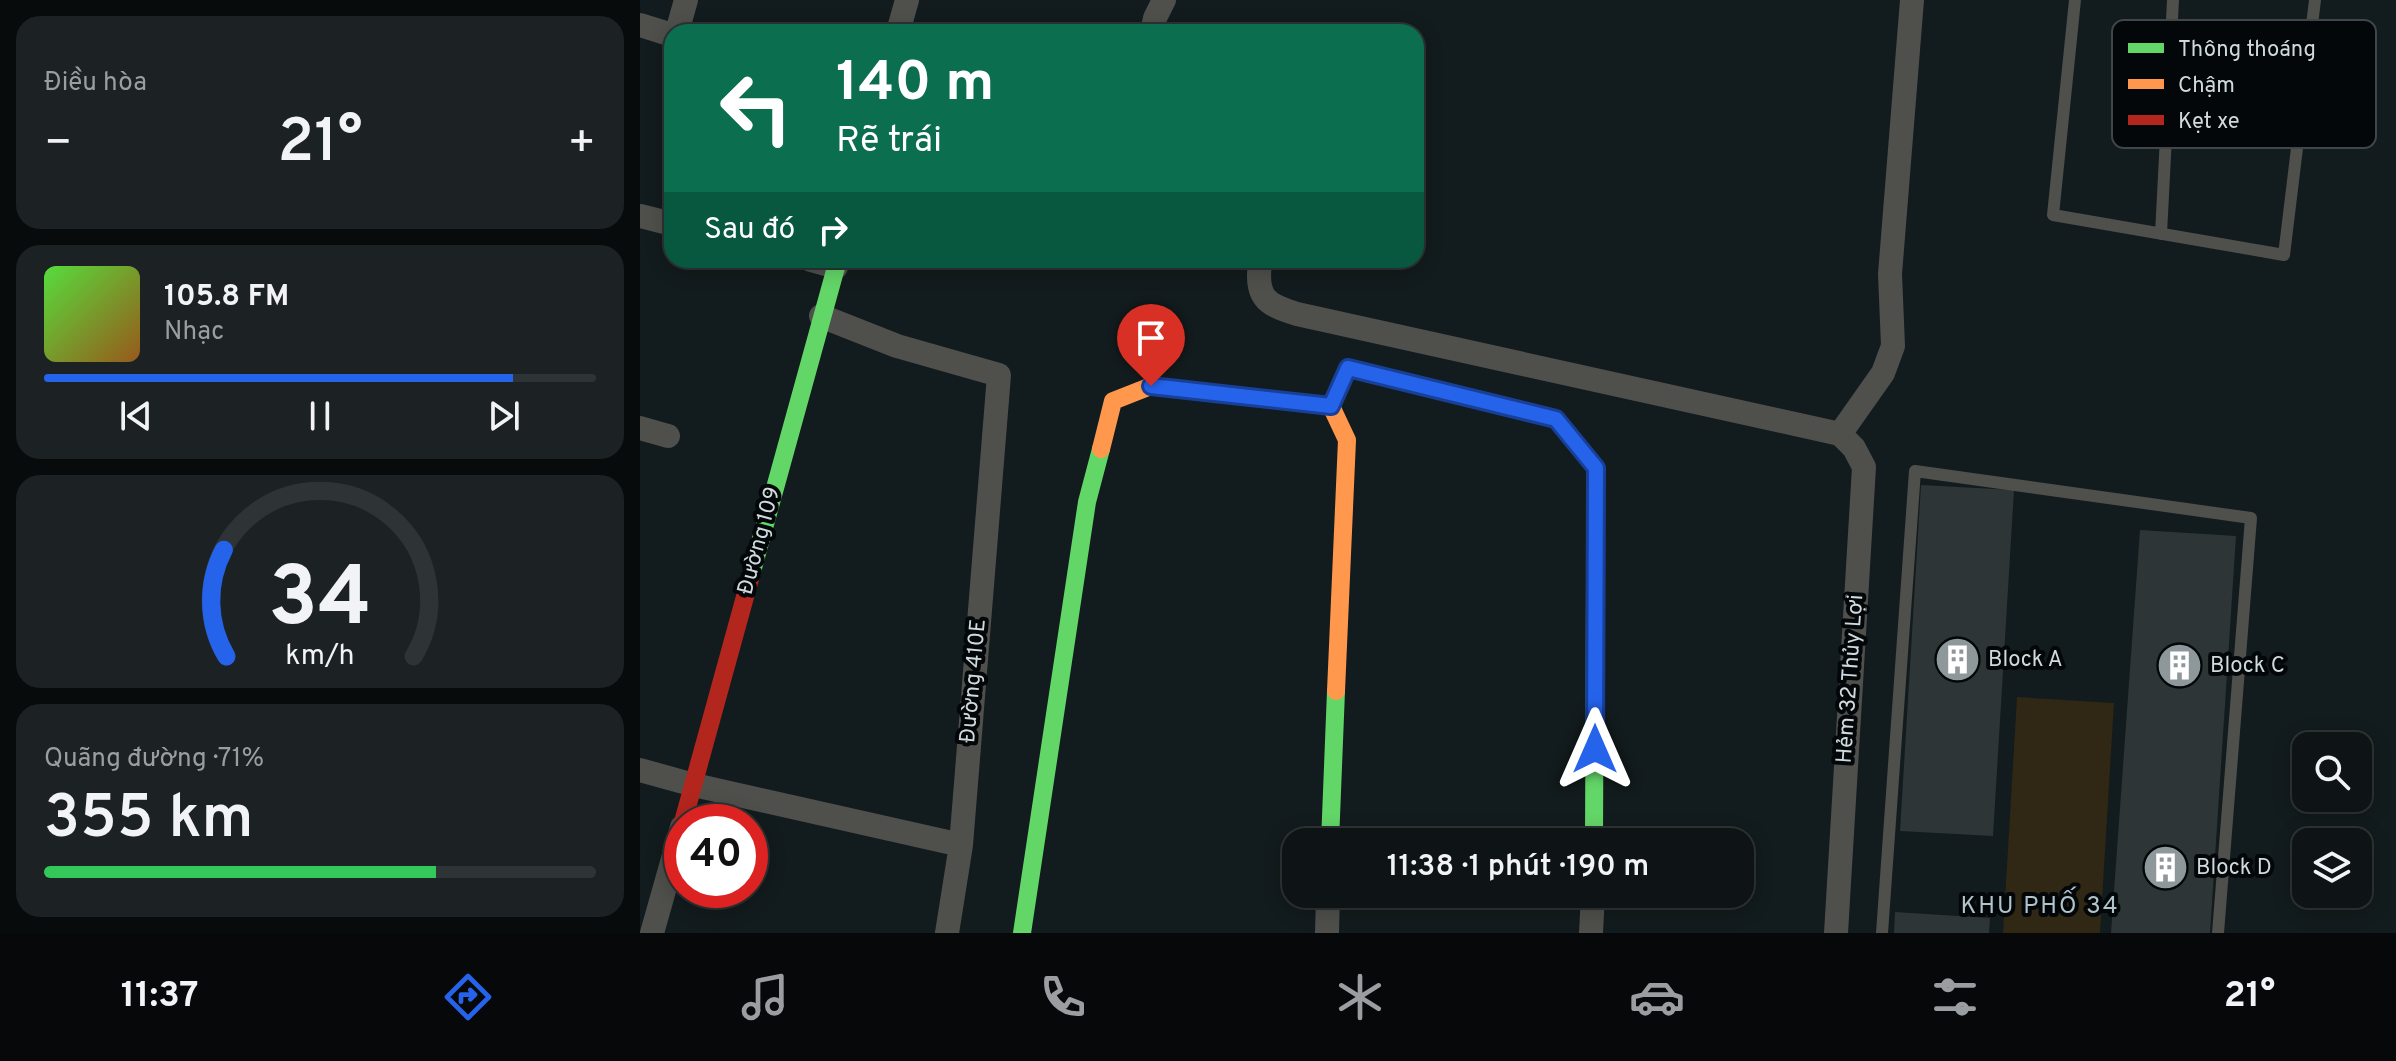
<!DOCTYPE html>
<html lang="vi">
<meta charset="utf-8">
<style>
body{margin:0;font-family:Overpass,sans-serif;background:#1c2123;color:#f1f3f6;height:100vh;display:flex;flex-direction:column;font-size:30px;white-space:nowrap}
*{box-sizing:border-box;margin:0}
p{font-size:26px;color:#9b9ea1}
.icon{flex:none;width:44px;height:44px;fill:none;stroke:currentColor;stroke-width:2;stroke-linecap:round;stroke-linejoin:round}
.map{position:relative;flex:1;overflow:hidden}
.side{display:flex;flex-direction:column;gap:16px;padding:16px;background:#080b0c;width:640px}
.side>*{flex:none}
.hud{position:absolute;left:24px;top:24px;width:760px;height:244px;border-radius:24px;box-shadow:0 4px 20px #0003,0 0 0 2px #2e3335;background:#0b6e4f;color:#fff;overflow:hidden}
.controls{position:absolute;left:1652px;top:732px;display:grid;gap:16px}
.controls a{display:grid;place-items:center;width:80px;height:80px;border-radius:16px;background:#0e1416;box-shadow:0 4px 20px #0003,0 0 0 2px #2e3335;font-size:40px}
.speed{position:absolute;left:24px;top:804px;display:flex;gap:16px;font-size:40px;font-weight:700;text-align:center}
.speed>*{display:grid;place-content:center;width:104px;height:104px;border-radius:50%;background:#0e1416;box-shadow:0 4px 20px #0003,0 0 0 2px #2e3335;line-height:1}
.speed .limit{border:12px solid #d22;background:#fff;color:#111}
.pin{position:absolute;display:grid;place-items:center;width:68px;height:68px;color:#fff;margin:-82px -34px;border-radius:50% 50% 50% 0;rotate:-45deg;box-shadow:0 0 8px #0007}
.pin .icon{rotate:45deg}
.me{position:absolute;width:88px;margin:-44px;rotate:0deg;stroke-linejoin:round;filter:drop-shadow(0 0 6px #0008)}
.turn{display:flex;align-items:center;gap:28px;height:168px;padding:0 40px;font-size:36px}
.turn .icon{width:104px;height:104px;stroke-width:2.5}
.turn b{display:block;font-size:56px;line-height:68px}
.then{display:flex;align-items:center;height:76px;padding:0 40px;background:#0003;gap:16px;font-size:30px}
.big{font-size:60px;font-weight:600;line-height:1.1}
.side .widget{flex:1;display:flex;flex-direction:column;justify-content:center;gap:12px;min-width:0;padding:0 28px;border-radius:24px;background:#1c2123}
.side .dial{align-items:center;gap:0}
.dial svg{height:208px;overflow:visible;fill:none;stroke:#2e3335;stroke-width:7;stroke-linecap:round;text-anchor:middle}
.dial text{fill:#f1f3f6;stroke:none}
.song{display:flex;align-items:center;gap:24px}
.cover{width:96px;height:96px;border-radius:12px;background:linear-gradient(135deg,hsl(110 70% 55%),hsl(30 70% 35%))}
.played{height:8px;border-radius:4px;background:linear-gradient(90deg,#2563eb 85%,#2e3335 85%)}
.keys{display:flex;justify-content:space-around;direction:ltr}
.heat{display:flex;justify-content:space-between;align-items:center;font-size:44px;direction:ltr}
.charge{height:12px;border-radius:6px;background:linear-gradient(90deg,#34c759 71%,#2e3335 0)}
.trip{position:absolute;left:642px;top:828px;width:472px;height:80px;border-radius:24px;background:#0e1416;box-shadow:0 4px 20px #0003,0 0 0 2px #2e3335;font-weight:600;line-height:80px;text-align:center}
.tabs{display:flex;height:128px;justify-content:space-around;align-items:center;background:#060809;color:#9b9ea1}
.tabs .icon{width:56px;height:56px}
.tabs .selected{color:#2563eb}
.tabs b{font-size:36px;color:#f1f3f6}
main{display:flex;flex:1;min-height:0}
.map>svg:first-child{display:block}
</style>
<main>
<section class="side">
<div class="widget"><p>Điều hòa</p>
<div class="heat"><a>−</a><b class="big">21°</b><a>+</a></div>
</div>
<div class="widget">
<div class="song"><i class="cover"></i><div><b>105.8 FM</b><p>Nhạc</p></div></div>
<div class="played"></div>
<div class="keys"><svg class="icon" aria-label="previous" viewBox="0 0 24 24"><path d="M18 5L8 12l10 7zM5 5v14"/></svg><svg class="icon" aria-label="pause" viewBox="0 0 24 24"><path d="M8 5v14M16 5v14"/></svg><svg class="icon" aria-label="next" viewBox="0 0 24 24"><path d="M6 5l10 7-10 7zM19 5v14"/></svg></div>
</div>
<div class="widget dial"><svg viewBox="0 0 100 80">
<path d="M14 69A42 42 0 1 1 86 69"/>
<path d="M14 69A42 42 0 0 1 13 28" stroke="#2563eb"/>
<text x="50" y="56" font-size="32" font-weight="700">34</text>
<text x="50" y="72" font-size="11">km/h</text>
</svg></div>
<div class="widget"><p>Quãng đường · 71%</p><b class="big">355 km</b><div class="charge"></div></div>
</section>
<div class="map">
<svg width="1756" height="933" viewBox="0 0 1756 933">
<rect width="100%" height="100%" fill="#121b1d"/>
<path fill="#302715" d="M1377 697 1474 703 1460 933H1363Z"/>
<path fill="#2e3537" d="M1281 485 1374 490 1353 836 1260 831Z
M1500 530 1596 536 1570 933H1471Z
M1255 912 1350 918 1349 933H1254Z"/>
<g fill="none" stroke-linecap="round" stroke-linejoin="round">
<path stroke="#4f4f4c" stroke-width="12" d="M1435 0 1413 215 1644 255 1675 0
M1521 234 1533 0
M1242 933 1275 471 1611 518 1578 933"/>
<path stroke="#4f4f4c" stroke-width="24" d="M0 25 32 35
M37 32 46 0
M258 32 267 0
M512 32 515 18 524 0
M0 216 32 224
M171 260 196 267
M620 260C616 296 623 304 657 314L1200 434
M0 428 28 436
M1200 434 1243 373 1253 346 1250 274 1272 0
M0 770 54 785 321 845 359 375 257 346 181 316
M12 933 42 827
M307 933 321 845
M687 933 688 894
M951 933 953 894
M1196 933 1224 467 1214 448 1200 434"/>
<path stroke="#63d668" stroke-width="18" d="M111 575 198 260
M690 842 696 691
M954 842 955 590
M382 933 447 502 461 449"/>
<path stroke="#ff974d" stroke-width="18" d="M461 449 473 401 511 386 691 406 707 440 696 691"/>
<path stroke="#b3261e" stroke-width="18" d="M691 406 708 368 916 419 956 468 955 590
M43 822 111 575"/>
</g>
<g fill="none" stroke-linecap="round" stroke-linejoin="round">
<defs>
<path id="route" d="M511 386 691 406 708 368 916 419 956 468 955 749"/>
</defs>
<use href="#route" stroke="#184099" stroke-width="20"/>
<use href="#route" stroke="#2563eb" stroke-width="14"/>
</g>
<defs>
<symbol id="building-disc" viewBox="-11 -11 22 22"><circle r="9.5" fill="#8e979a" stroke="#030709"/><path d="M-4-6H4V6H1V3H-1V6H-4ZM-2.5-4.3h1.7v1.8h-1.7ZM.8-4.3h1.7v1.8H.8ZM-2.5-1h1.7V.8h-1.7ZM.8-1h1.7V.8H.8Z" fill="#fff"/></symbol>
</defs>
<g fill-rule="evenodd">
<use href="#building-disc" x="1292" y="634" width="51" height="51"/>
<use href="#building-disc" x="1514" y="640" width="51" height="51"/>
<use href="#building-disc" x="1500" y="842" width="51" height="51"/>
</g>
<g text-anchor="middle" dominant-baseline="central" stroke-width="8" stroke-linejoin="round" paint-order="stroke">
<g font-size="22" fill="#d0dadd" stroke="#030709">
<text transform="translate(120 541) rotate(-75)">Đường 109</text>
<text transform="translate(1211 679) rotate(-86)">Hẻm 32 Thủy Lợi</text>
<text transform="translate(334 681) rotate(-85)">Đường 410E</text>
</g>
<g font-size="22" fill="#d0dadd" stroke="#030709" text-anchor="start">
<text x="1348" y="660">Block A</text>
<text x="1570" y="666">Block C</text>
<text x="1556" y="868">Block D</text>
</g>
<g font-size="24" letter-spacing="2" fill="#b1c4ca" stroke="#030709">
<text x="1400" y="907">KHU PHỐ 34</text>
</g>
</g>
<rect x="1472" y="20" width="264" height="128" rx="12" fill="#030709" stroke="#404649" stroke-width="2"/>
<rect x="1488" y="43" width="36" height="10" fill="#63d668"/>
<rect x="1488" y="79" width="36" height="10" fill="#ff974d"/>
<rect x="1488" y="115" width="36" height="10" fill="#b3261e"/>
<g font-size="22" fill="#d0dadd">
<text x="1538" y="56">Thông thoáng</text>
<text x="1538" y="92">Chậm</text>
<text x="1538" y="128">Kẹt xe</text>
</g>
</svg>
<div class="controls">
<a><svg class="icon" aria-label="search" viewBox="0 0 24 24"><circle cx="10" cy="10" r="6"/><path d="M15 15l6 6"/></svg></a>
<a><svg class="icon" aria-label="layers" viewBox="0 0 24 24"><path d="M12 4l9 5-9 5-9-5zM3 14l9 5 9-5"/></svg></a>
</div>
<div class="speed"><div class="limit">40</div></div>
<div class="pin" style="left:511px;top:386px;background:#d93025"><svg class="icon" aria-label="arrive" viewBox="0 0 24 24"><path d="M6 21V4h12l-3 4 3 4H6"/></svg></div>
<svg class="me" style="left:955px;top:749px" viewBox="-20 -20 40 40"><path d="M0-17L14 15 0 8-14 15z" fill="#2563eb" stroke="#fff" stroke-width="4"/></svg>
<div class="trip">11:38 · 1 phút · 190 m</div>
<div class="hud">
<div class="turn"><svg class="icon" aria-label="left" viewBox="0 0 24 24"><path d="M17 20v-9H6M10 6l-5 5 5 5"/></svg><div><b>140 m</b>Rẽ trái</div></div>
<div class="then">Sau đó<svg class="icon" aria-label="right" viewBox="0 0 24 24"><path d="M7 20v-9h11M14 6l5 5-5 5"/></svg></div>
</div>
</div>
</main>
<nav class="tabs">
<b>11:37</b>
<svg class="icon selected" aria-label="directions" viewBox="0 0 24 24"><path d="M12 3l9 9-9 9-9-9zM9 14v-3h6M13 9l2 2-2 2"/></svg>
<svg class="icon" aria-label="music" viewBox="0 0 24 24"><path d="M9 18V5l10-2v13"/><circle cx="6" cy="18" r="3"/><circle cx="16" cy="16" r="3"/></svg>
<svg class="icon" aria-label="phone" viewBox="0 0 24 24"><path d="M5 4h4l2 5-3 2q2 4 5 5l2-3 5 2v4C11 20 4 13 5 4z"/></svg>
<svg class="icon" aria-label="climate" viewBox="0 0 24 24"><path d="M12 3v18M4 7l16 10M4 17L20 7"/></svg>
<svg class="icon" aria-label="car" viewBox="0 0 24 24"><path d="M5 17H2v-5l4-1 3-4h7l3 4 3 1v5h-3M9 17h6M6 11h13"/><circle cx="7" cy="17" r="2"/><circle cx="17" cy="17" r="2"/></svg>
<svg class="icon" aria-label="filters" viewBox="0 0 24 24"><path d="M4 7h16M4 17h16"/><circle cx="9" cy="7" r="2"/><circle cx="15" cy="17" r="2"/></svg>
<b>21°</b>
</nav>
